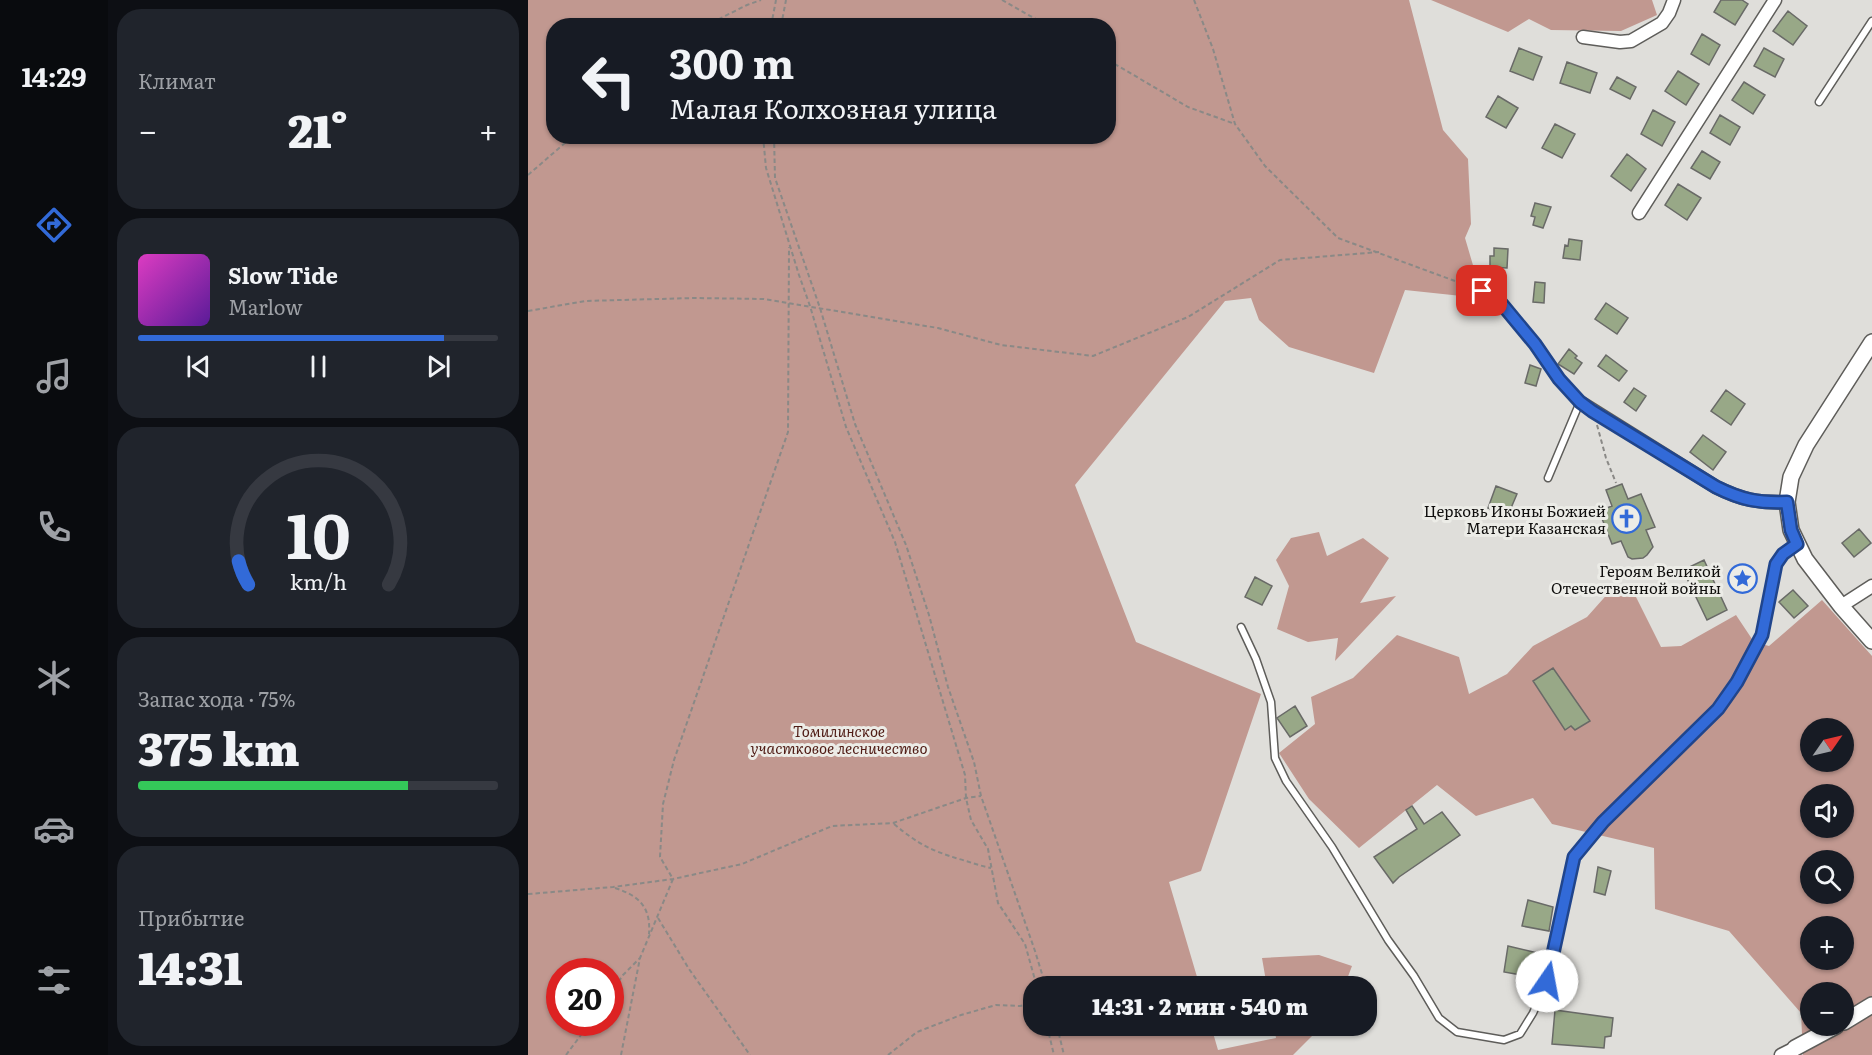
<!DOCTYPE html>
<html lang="ru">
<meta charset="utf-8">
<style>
body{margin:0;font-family:Literata,serif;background:#20242c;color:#f1f3f6;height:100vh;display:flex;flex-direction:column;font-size:22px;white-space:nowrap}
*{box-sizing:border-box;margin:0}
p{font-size:20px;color:#9ea1a6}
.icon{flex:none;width:33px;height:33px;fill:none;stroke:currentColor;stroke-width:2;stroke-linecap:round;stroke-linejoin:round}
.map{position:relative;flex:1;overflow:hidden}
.drawer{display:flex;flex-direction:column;gap:9px;padding:9px;background:#0d0f14;width:420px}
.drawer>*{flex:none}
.top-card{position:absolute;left:18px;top:18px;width:570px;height:126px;border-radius:24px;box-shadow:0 2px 4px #0004;background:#171b24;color:#f1f3f6;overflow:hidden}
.needle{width:39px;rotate:56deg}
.tools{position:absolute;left:1272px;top:718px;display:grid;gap:12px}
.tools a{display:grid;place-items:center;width:54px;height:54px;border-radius:50%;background:#171b24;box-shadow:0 2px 4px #0004;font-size:30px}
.speed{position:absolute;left:18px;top:958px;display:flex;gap:12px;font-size:30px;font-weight:700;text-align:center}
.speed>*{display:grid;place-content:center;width:78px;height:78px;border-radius:50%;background:#171b24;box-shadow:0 2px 4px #0004;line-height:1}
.speed .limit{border:9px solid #d22;background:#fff;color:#111}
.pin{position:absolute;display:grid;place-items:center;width:51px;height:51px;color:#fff;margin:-26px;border-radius:12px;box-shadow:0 3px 9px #0006}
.me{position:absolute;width:66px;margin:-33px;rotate:12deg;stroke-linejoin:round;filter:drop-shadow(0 0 4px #0008)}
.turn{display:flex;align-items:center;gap:21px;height:126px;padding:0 24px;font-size:27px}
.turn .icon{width:78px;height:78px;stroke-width:2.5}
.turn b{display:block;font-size:42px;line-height:51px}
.big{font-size:45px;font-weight:800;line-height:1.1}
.drawer .card{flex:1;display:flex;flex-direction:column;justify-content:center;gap:9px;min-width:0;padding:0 21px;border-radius:24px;background:#20242c}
.drawer .dial{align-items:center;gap:0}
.dial svg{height:156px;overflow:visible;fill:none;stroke:#363941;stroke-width:7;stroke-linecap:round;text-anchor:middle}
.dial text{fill:#f1f3f6;stroke:none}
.song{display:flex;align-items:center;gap:18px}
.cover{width:72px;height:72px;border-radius:9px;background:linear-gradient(135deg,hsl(310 70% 55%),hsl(270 70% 35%))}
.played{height:6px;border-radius:3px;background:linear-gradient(90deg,#326ad8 85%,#363941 85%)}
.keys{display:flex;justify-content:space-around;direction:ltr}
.heat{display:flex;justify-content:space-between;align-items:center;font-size:33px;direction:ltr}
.charge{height:9px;border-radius:4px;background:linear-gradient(90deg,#34c759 75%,#363941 0)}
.trip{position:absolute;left:495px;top:976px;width:354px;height:60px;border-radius:24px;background:#171b24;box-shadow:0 2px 4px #0004;font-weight:800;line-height:60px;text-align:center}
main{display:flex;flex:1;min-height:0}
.tab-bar{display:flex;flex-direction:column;width:108px;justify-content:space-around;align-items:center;background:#090b0e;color:#9ea1a6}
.tab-bar .icon{width:42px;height:42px}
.tab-bar .on{color:#326ad8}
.tab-bar b{font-size:27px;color:#f1f3f6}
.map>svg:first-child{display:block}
</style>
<main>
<nav class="tab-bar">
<b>14:29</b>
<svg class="icon on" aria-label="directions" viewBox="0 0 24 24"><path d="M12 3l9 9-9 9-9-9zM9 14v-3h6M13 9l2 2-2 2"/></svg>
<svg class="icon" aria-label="music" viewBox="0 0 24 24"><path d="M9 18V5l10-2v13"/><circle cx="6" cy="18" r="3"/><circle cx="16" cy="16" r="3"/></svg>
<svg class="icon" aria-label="phone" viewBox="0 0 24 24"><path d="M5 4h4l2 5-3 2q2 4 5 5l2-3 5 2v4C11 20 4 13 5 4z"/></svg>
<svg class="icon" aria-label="climate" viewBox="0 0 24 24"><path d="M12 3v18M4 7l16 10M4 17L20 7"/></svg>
<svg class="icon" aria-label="car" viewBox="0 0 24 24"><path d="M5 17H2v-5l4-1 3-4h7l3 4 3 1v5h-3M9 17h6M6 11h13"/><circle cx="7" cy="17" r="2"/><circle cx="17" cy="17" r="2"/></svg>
<svg class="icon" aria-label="filters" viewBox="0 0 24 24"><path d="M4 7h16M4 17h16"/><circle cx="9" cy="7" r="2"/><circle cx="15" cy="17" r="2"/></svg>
</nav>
<section class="drawer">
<div class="card"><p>Климат</p>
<div class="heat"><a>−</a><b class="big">21°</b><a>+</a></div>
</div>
<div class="card">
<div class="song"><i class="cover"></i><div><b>Slow Tide</b><p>Marlow</p></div></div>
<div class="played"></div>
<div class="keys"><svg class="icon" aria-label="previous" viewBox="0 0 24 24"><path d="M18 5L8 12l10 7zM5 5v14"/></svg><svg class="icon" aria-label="pause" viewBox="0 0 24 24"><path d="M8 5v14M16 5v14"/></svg><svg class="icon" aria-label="next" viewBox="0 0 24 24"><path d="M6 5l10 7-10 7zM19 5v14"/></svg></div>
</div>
<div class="card dial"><svg viewBox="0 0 100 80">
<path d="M14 69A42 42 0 1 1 86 69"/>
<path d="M14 69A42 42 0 0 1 9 57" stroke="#326ad8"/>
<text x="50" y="56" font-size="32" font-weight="700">10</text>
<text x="50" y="72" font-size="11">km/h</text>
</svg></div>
<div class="card"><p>Запас хода · 75%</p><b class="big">375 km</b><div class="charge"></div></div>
<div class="card"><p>Прибытие</p><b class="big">14:31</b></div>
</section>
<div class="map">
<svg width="1344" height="1055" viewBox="0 0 1344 1055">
<rect width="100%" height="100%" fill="#dfdeda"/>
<path fill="#c19890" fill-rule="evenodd" d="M0 0H881L915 130 940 159 943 224 937 238 947 272 962 299 877 290 846 373 761 347 731 320 723 298 697 301 547 485 608 642 733 694 673 871 641 882 672 987H506V1026H683L690 1050 748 1038 746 1026H794L765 1055H0ZM26 26H580V136H26ZM32 972H82V1023H32Z
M903 0H1124L1129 15 1093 31 1023 30 1001 19 980 32Z
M791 532 799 556 835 538 861 558 832 603 868 596 807 661 810 638 780 642 749 629 761 586 748 560 763 538Z
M1102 585 1133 647 1153 646 1208 615 1226 642 1241 646 1294 600 1344 656V1055H1275L1273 1013 1201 931 1127 909 1126 848 1024 824 1005 798 948 816 909 785 831 848 781 799 751 753 787 724 783 697 825 678 869 635 931 657 941 694 979 674 1005 646 1059 617 1083 590ZM1282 729H1316V762H1282ZM1282 795H1316V828H1282ZM1282 861H1316V894H1282ZM1282 927H1316V960H1282ZM1282 993H1316V1026H1282Z
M791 955 824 966 816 987H739L734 958Z"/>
<path fill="#98a887" stroke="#696a67" stroke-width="1.5" d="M1193 0H1214L1220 4 1207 25 1186 12Z
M1260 11 1279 26 1265 45 1245 31Z
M1174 34 1192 45 1181 65 1163 54Z
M991 48 1014 57 1005 80 982 71Z
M1236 48 1256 59 1247 77 1226 66Z
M1039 62 1069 73 1062 93 1032 83Z
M1150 71 1171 84 1158 105 1137 91Z
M1089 77 1108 87 1102 99 1082 89Z
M1216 82 1237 95 1225 114 1204 100Z
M970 96 990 108 978 128 958 117Z
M1125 110 1147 122 1134 146 1113 134Z
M1192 115 1212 127 1202 145 1182 133Z
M1027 124 1047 134 1034 158 1014 148Z
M1174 151 1192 162 1182 179 1163 168Z
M1099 154 1118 169 1103 191 1083 176Z
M1150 184 1173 198 1159 220 1137 205Z
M1007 203 1023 207 1015 228 1005 225 1007 217 1003 216Z
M1041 239 1054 241 1052 260 1035 258 1037 245 1040 246Z
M966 248 980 249 979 268 962 267V256H966Z
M1007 282 1017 283 1016 303 1005 302Z
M1078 303 1100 318 1089 334 1067 319Z
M1041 349 1049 356 1047 358 1054 363 1046 374 1030 364Z
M1078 355 1099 371 1091 381 1070 366Z
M1002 365 1013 369 1008 386 997 383Z
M1106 388 1118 396 1108 411 1096 402Z
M1198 390 1217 404 1203 425 1183 411Z
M1175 435 1198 452 1185 470 1162 452Z
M1094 484 1100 499 1113 494 1127 527 1118 530 1125 547 1119 555 1115 558 1104 559 1100 557 1093 541 1084 544 1071 511 1084 506 1078 490Z
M968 486 989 494 980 515 960 508Z
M1331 529 1343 543 1326 557 1314 543Z
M1176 560 1199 610 1179 620 1155 570Z
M727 577 744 586 734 605 717 597Z
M1265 590 1280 606 1266 618 1251 602Z
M1025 668 1062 721 1047 730 1043 726 1037 730 1005 681Z
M767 706 779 726 762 737 749 718Z
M884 806 896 824 914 812 932 835 871 877 865 883 846 857 889 829 878 810Z
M1070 867 1083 871 1077 895 1066 892Z
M1000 900 1025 907 1021 931 994 926Z
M980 946 1014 954 1010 978 976 972Z
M1027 1010 1085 1018 1083 1036 1077 1037 1076 1048 1024 1044Z"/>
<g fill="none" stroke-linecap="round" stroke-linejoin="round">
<defs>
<path id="service" d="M1291 102 1344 21
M954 292 968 297 1007 344 1031 379 1052 402 1020 478
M713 627 728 659 743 702 747 758 758 781 804 847 860 940 886 976 911 1018 929 1032 976 1040 992 1034 1005 1013 1019 981 1046 857 1075 822 1190 709 1209 682 1234 635 1248 565 1255 553 1268 544"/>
<path id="minor" d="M1055 37 1092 42 1103 41 1134 23 1141 13 1146 0
M1111 213 1247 0
M1052 402 1188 487C1214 500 1230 503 1259 502
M1313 606 1344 586
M1253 1055 1267 1048"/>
<path id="tertiary" d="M1344 342 1278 445 1263 477 1259 502 1263 530 1277 559 1313 606 1344 641
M1316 1022 1344 1005
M1267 1048 1308 1026"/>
</defs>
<use href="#service" stroke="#5e5d5a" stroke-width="9"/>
<use href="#minor" stroke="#5e5d5a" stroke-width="15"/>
<use href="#tertiary" stroke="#5e5d5a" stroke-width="18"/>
<path stroke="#8a8986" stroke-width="2" stroke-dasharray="4.5 3" stroke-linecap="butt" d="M474 0 520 26
M666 0 685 49 707 124 737 166 810 238 946 288
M177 26 219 5 233 0
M243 26 248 0
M253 26 258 0
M580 60 660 107 707 124
M235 136 238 168 271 275 282 306 318 427 367 542 437 775 438 798 443 820 460 849 470 903 497 944 509 987
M246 136 247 178 292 308 327 424 378 545 401 615 420 687 446 762 453 796 507 951 518 987
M0 175 45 136
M0 311 57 301 166 298 236 299 410 328 473 345 565 356 660 317 752 260 851 252
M1069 425 1078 458 1088 483
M366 824C390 844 402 850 431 859 442 862 452 866 463 868
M87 888C112 896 123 908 121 934
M0 894 85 887 145 879 214 864 304 826 365 823 438 798 453 796
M130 918 161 969 222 1055
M82 994 95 975 112 958
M519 1026 526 1055
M529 1026 536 1055
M38 1055 62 1023
M93 1055 112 958 145 879 132 857 135 804 146 760 260 432 261 247
M360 1055 389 1032 433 1015 468 1005 492 1006 506 1003"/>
<use href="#service" stroke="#fff" stroke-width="6"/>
<use href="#minor" stroke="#fff" stroke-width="12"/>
<use href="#tertiary" stroke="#fff" stroke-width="15"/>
</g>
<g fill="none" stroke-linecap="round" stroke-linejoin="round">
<defs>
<path id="route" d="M954 291 968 297 1007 344 1031 379 1052 402 1064 411 1188 487C1214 500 1230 503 1259 502L1263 530 1269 544 1255 554 1248 564 1234 635 1209 682 1190 709 1075 822 1046 857 1019 981"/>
</defs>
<use href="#route" stroke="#20458c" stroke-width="15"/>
<use href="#route" stroke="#326ad8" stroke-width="10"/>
</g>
<defs>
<symbol id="church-ring" viewBox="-11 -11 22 22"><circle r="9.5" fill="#ecece7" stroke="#326ad8" stroke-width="1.5"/><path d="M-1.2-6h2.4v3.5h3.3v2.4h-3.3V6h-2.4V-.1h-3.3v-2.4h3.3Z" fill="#326ad8"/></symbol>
<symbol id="sight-ring" viewBox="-11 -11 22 22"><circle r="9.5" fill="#ecece7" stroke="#326ad8" stroke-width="1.5"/><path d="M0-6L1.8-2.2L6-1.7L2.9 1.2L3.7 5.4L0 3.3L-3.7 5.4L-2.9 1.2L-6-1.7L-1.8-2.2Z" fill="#326ad8"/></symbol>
</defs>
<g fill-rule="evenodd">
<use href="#church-ring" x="1082" y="502" width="33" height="33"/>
<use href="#sight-ring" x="1198" y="562" width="33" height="33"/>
</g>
<g text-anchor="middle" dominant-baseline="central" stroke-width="6" stroke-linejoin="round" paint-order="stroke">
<g font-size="15" fill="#0f0e0d" stroke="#ecece7" text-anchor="end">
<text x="1078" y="510">Церковь Иконы Божией<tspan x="1078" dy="17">Матери Казанская</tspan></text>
<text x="1193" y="570">Героям Великой<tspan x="1193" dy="17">Отечественной войны</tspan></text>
</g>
<g font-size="15" font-style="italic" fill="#4f1b14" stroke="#ecece7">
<text x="311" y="730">Томилинское<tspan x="311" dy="17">участковое лесничество</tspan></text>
</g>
</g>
</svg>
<div class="tools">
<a><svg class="needle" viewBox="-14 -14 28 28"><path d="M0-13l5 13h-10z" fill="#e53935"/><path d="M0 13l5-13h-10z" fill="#9ea1a6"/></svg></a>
<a><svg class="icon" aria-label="sound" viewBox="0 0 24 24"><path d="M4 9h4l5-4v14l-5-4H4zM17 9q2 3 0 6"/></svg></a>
<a><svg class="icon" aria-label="search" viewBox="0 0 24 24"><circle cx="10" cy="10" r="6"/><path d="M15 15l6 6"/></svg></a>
<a>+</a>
<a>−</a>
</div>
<div class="speed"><div class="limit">20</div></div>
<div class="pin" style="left:954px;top:291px;background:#d93025"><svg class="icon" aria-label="arrive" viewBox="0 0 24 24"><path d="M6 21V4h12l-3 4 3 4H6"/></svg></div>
<svg class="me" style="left:1019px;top:981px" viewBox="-20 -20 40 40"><circle r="19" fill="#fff"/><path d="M0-13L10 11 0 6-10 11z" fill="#326ad8"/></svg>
<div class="trip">14:31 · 2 мин · 540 m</div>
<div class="top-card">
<div class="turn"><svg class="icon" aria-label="left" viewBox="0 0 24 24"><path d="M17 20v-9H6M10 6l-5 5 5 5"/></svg><div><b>300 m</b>Малая Колхозная улица</div></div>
</div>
</div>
</main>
